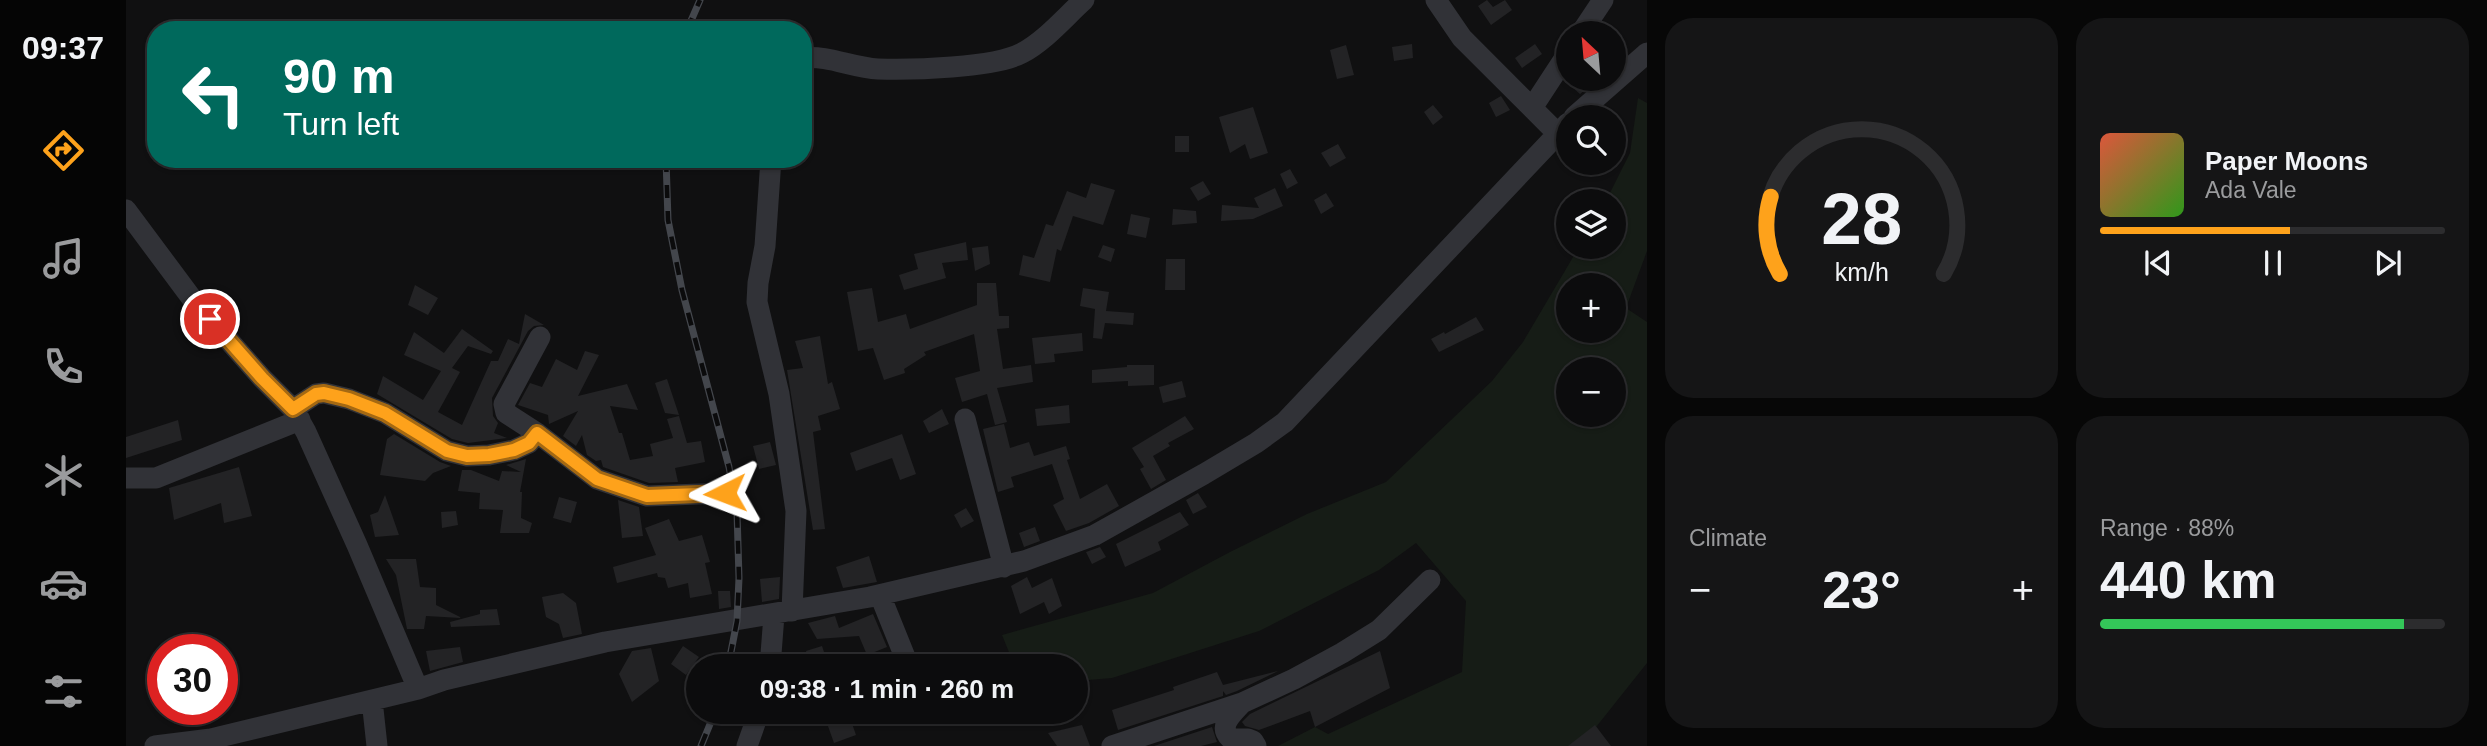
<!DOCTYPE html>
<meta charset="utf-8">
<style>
body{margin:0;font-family:Helvetica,sans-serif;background:#151516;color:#f1f3f6;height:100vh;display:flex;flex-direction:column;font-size:26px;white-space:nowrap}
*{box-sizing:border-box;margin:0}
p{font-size:23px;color:#9a9b9d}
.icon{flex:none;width:38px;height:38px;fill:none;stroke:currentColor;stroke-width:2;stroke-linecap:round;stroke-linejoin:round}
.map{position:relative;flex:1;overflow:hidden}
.drawer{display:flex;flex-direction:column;gap:18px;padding:18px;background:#070707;width:840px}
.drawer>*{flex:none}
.guide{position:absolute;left:21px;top:21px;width:665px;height:147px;border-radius:28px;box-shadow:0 2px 5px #0004,0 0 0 2px #2c2c2e;background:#00695c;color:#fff;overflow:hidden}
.needle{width:46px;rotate:334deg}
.fabs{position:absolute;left:1430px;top:21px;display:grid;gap:14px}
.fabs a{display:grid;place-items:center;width:70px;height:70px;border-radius:50%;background:#0c0c0d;box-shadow:0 2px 5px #0004,0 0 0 2px #2c2c2e;font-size:35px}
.speed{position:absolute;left:21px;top:634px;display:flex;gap:14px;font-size:35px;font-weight:700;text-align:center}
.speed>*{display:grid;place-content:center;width:91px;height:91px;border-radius:50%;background:#0c0c0d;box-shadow:0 2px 5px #0004,0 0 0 2px #2c2c2e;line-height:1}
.speed .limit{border:10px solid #d22;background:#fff;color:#111}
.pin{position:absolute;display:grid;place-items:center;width:60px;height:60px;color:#fff;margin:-30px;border:4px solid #fff;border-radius:50%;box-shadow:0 2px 7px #0007}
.me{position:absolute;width:77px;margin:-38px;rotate:267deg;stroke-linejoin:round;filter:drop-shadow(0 0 5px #0008)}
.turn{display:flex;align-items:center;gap:24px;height:147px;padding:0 21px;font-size:32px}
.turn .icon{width:91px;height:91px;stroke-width:2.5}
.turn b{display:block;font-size:49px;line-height:60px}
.big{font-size:52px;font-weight:800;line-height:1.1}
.drawer .card{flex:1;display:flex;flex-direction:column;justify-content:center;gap:10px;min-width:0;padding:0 24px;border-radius:28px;background:#151516}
.drawer .dial{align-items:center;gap:0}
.dial svg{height:182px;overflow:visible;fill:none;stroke:#2c2c2e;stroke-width:7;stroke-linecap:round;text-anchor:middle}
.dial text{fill:#f1f3f6;stroke:none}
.song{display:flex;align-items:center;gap:21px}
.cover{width:84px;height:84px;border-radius:10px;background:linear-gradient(135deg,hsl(10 70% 55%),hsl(110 70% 35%))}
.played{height:7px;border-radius:4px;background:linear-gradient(90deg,#fea21b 55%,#2c2c2e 55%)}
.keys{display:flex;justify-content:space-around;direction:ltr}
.heat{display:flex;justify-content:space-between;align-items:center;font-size:38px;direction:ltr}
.charge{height:10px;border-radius:5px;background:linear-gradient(90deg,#34c759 88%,#2c2c2e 0)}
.drawer .tiles{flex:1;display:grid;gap:18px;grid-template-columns:repeat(2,1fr)}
.trip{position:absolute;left:560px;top:654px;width:402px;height:70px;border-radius:35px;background:#0c0c0d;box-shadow:0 2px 5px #0004,0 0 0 2px #2c2c2e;font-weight:800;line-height:70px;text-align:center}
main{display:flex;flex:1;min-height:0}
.tab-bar{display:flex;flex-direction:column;width:126px;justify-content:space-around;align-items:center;background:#050505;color:#9a9b9d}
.tab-bar .icon{width:49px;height:49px}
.tab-bar .on{color:#fea21b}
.tab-bar b{font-size:32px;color:#f1f3f6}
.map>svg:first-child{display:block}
</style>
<main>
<nav class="tab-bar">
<b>09:37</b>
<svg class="icon on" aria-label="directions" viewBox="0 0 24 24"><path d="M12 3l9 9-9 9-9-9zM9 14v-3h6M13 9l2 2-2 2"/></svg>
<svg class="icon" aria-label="music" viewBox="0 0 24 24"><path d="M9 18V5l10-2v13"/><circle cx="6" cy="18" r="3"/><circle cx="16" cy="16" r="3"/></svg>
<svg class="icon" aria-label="phone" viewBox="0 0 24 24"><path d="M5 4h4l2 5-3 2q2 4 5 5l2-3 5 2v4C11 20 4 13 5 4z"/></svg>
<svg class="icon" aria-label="climate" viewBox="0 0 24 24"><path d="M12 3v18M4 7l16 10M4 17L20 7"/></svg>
<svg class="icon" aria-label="car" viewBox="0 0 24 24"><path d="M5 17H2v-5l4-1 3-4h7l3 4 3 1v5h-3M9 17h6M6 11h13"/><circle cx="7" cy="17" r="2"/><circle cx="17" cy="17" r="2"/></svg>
<svg class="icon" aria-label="filters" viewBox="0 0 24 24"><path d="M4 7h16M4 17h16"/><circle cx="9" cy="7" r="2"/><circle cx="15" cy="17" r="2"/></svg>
</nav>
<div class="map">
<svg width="1521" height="746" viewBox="0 0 1521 746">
<rect width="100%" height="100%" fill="#101011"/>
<path fill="#161c16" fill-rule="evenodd" d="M1512 98 1521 103V251L1500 308 1521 322V663L1455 746H1152L1189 727 1202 734 1336 672 1340 601 1290 543 1253 570 1133 631 986 678 950 681V667H889L876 635 1027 593 1104 552 1181 514 1260 482 1366 381 1397 342 1453 247H1488V201H1480L1504 153ZM1442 285H1488V331H1442ZM1442 369H1488V415H1442Z"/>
<path fill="#232325" d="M1361 0 1367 7 1379 0 1386 10 1365 25 1352 6Z
M1286 44 1287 58 1268 61 1266 47Z
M1409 44 1416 54 1396 68 1389 58Z
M1220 45 1228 75 1211 79 1204 50Z
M1441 79H1472L1454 94 1439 81Z
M1375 96 1384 110 1370 117 1363 103Z
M1307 105 1317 117 1307 125 1298 112Z
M1127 107 1142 153 1124 159 1119 144 1104 153 1093 117Z
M1049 136H1063V152H1049Z
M1212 144 1220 158 1204 167 1195 153Z
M1164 169 1172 183 1161 189 1154 174Z
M1077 181 1085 194 1072 201 1064 188Z
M965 183 989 190 977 225 947 216 935 251 931 249 924 282 893 275 897 255 908 258 920 224 927 226 941 191 960 198Z
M1149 188 1157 206 1127 219 1095 221 1096 205 1133 208 1128 198Z
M1200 193 1208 206 1195 214 1188 200Z
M1047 209 1070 211 1071 223 1046 225Z
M1005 214 1024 218 1020 238 1001 234Z
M840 242 842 260 816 263 820 278 778 290 773 275 792 269 788 254Z
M977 245 989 249 985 262 972 257Z
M862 246 864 264 849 271 846 248Z
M1040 259H1059V290H1039Z
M851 283H870L873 316H883V328L871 329 877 369 905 365 907 382 871 388 881 422 869 425 861 394 836 402 829 378 854 371 848 334 798 352 800 355 778 369 779 373 758 380 747 348 732 351 721 292 746 288 752 322 780 314 784 329 851 305Z
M289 285 312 298 302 315 282 305Z
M957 288 983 292 980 311 1008 313 1007 325 979 323 976 339 967 338 969 309 954 306Z
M399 314 418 325 408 326 402 331 366 398 367 416 372 423 368 433 381 438 342 443 326 439 251 394 257 376 297 400 315 371 278 355 288 332 318 353 336 329 367 351 365 354 342 346 326 368 334 372 312 412 336 425 365 361H372L382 339 393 344Z
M1350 317 1358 330 1313 352 1305 339 1318 332 1319 334Z
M956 333 957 351 928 354 929 362 909 364 906 338Z
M694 336 702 384 706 382 714 409 692 416 695 430 687 432 699 529 687 530 661 370 677 368 669 341Z
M459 351 473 355 452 396 501 384 512 410 484 406 493 433H496L504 460 527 456 524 444 547 438 541 419 553 416 561 443 575 441 579 462 549 468 552 482 523 483 477 467 475 460 470 461 461 455 456 435 450 446 437 436 452 411 423 424 422 415 392 405 404 383 416 387 430 359 451 370Z
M1001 365H1028V385L1002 386V381L966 383V370L1001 367Z
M541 379 553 415 539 413 529 383Z
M1056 381 1060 397 1037 403 1033 387Z
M943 405 944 423 911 426 909 409Z
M816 409 823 424 803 433 797 421Z
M1059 416 1068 429 1042 443 1044 446 1027 456 1040 480 1025 489 1014 469 1018 467 1006 448Z
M52 420 56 440 0 458V437Z
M878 424 884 448 903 442 908 456 940 446 944 459 941 460 954 499 981 484 993 506 963 523 940 531 927 505 938 499 926 464 885 477 888 487 872 492 857 429Z
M268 434 314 462 325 466 307 473 299 481 254 475 261 439Z
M776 434 790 474 774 480 766 458 730 471 724 453Z
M644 442 650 465 633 469 627 446Z
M400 459 394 492H396L395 518 406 523 403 533H374L377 510 353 509 354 493 332 491 336 470H345L373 481 376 471 395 472 380 465Z
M113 467 126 516 98 523 95 503 48 520 43 488Z
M1072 493 1081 507 1067 514 1060 500Z
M259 495 273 535 249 537 244 515 252 512Z
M433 497 451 502 445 523 427 518Z
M492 500 513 507 517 536 496 538Z
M840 508 848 521 835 528 828 515Z
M330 511 332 525 316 528 315 512Z
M1054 512 1063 525 1032 542 1035 550 999 567 990 544Z
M543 519 553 541 576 535 584 562 579 563 586 594 564 598 562 583 542 588 539 578 532 577 531 573 491 583 487 567 530 555 519 528Z
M909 527 914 541 898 547 893 533Z
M974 547 980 557 966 564 960 552Z
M743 556 751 582 717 588 710 567Z
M260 559H290L294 587 310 588V605L336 618 300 616 298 629H281L270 575Z
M654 577 653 599 636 602 634 579Z
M901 577 906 588 926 578 936 606 923 614 918 602 894 614 885 586Z
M592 591H604L605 607 593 609Z
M437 593 450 603 456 634 437 638 433 624 420 617 416 597Z
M371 609 374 625 325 627 324 622 354 614V610Z
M747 614 761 647 741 655 733 636 691 639 682 623 709 616 713 628Z
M557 646 573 657 560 675 545 664Z
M696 646 703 667H684L680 651Z
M334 647 337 662 304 671 300 651Z
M525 648 533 681 506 702 493 674 506 651Z
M1254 651 1264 688 1189 727 1184 711 1133 730 1119 726 1116 722 1124 714Z
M1152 671 1111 691 1100 695 1097 691V696L992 730 986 710 1048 690 1047 687 1091 672 1097 685Z
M697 712H722L730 735 708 743Z
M956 725 964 746H931L922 733Z
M1469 725 1485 746H1442Z
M1086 727 1091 742 1075 746H1028Z"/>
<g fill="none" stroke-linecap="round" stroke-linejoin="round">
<path stroke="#313237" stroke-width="21" d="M1310 0 1336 38 1431 133
M1455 33 1477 0
M677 58C702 55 727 68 752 69 785 70 868 68 896 53 919 41 939 17 958 0
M1406 108 1442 53
M1448 117 1521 53
M645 159 639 246 632 283 631 302 653 394 670 511 666 611
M0 210 67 300 136 378 167 409 180 432 231 545 292 689 318 680 479 642 744 597 898 561 969 535 1078 474 1130 443 1159 422 1442 123
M167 409 190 394 198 393 223 399 259 413 321 451 341 456 363 455 388 450 403 443 411 433 380 413 378 404 414 337
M839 419 878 567
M411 433 471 479 521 496 599 493
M0 478H30L174 420
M754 595 779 657
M644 667 648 615
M246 700 251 746
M1116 703C1106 714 1091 726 1105 739H1122L1127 741 1130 746
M29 746 85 739 292 689
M621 746 633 712
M986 746 1116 703 1168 679 1216 653 1253 630 1304 580"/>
<defs>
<path id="rail" d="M561 30 574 0
M540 159 542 220 556 290 603 467 611 512 613 578 611 621 602 667
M575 746 589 712"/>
</defs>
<use href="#rail" stroke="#43464c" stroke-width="7"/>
<use href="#rail" stroke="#0b0b0c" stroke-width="4.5" stroke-dasharray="13" stroke-linecap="butt"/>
</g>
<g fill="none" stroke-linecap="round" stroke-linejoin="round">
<defs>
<path id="route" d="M84 319 136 378 167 409 190 394 198 393 223 399 259 413 321 451 341 456 363 455 388 450 403 443 411 433 471 479 521 496 599 493"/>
</defs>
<use href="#route" stroke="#a56912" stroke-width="18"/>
<use href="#route" stroke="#fea21b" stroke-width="12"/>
</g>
</svg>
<div class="fabs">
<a><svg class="needle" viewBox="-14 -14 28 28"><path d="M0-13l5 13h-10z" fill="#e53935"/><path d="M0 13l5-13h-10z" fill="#9a9b9d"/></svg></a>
<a><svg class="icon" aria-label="search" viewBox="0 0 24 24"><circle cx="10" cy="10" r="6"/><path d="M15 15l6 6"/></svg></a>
<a><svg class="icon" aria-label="layers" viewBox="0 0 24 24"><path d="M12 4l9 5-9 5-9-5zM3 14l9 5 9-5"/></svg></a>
<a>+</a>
<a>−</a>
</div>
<div class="speed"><div class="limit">30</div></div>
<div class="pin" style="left:84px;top:319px;background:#d93025"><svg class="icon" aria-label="arrive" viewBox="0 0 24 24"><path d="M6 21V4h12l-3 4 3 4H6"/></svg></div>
<svg class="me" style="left:599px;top:493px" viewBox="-20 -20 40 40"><path d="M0-17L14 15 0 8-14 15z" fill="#fea21b" stroke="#fff" stroke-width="4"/></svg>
<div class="trip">09:38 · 1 min · 260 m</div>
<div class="guide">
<div class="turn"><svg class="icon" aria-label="left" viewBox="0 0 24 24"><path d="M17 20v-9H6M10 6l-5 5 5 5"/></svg><div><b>90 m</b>Turn left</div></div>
</div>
</div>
<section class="drawer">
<div class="tiles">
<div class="card dial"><svg viewBox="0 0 100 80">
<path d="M14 69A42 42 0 1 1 86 69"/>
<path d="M14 69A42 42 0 0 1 10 35" stroke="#fea21b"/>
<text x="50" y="56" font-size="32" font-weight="700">28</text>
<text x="50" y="72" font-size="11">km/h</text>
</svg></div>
<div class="card">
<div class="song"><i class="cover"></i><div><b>Paper Moons</b><p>Ada Vale</p></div></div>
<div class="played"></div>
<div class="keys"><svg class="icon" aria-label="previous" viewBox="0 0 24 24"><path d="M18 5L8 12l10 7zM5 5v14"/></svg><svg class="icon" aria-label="pause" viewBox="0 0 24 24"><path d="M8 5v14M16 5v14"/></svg><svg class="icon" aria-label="next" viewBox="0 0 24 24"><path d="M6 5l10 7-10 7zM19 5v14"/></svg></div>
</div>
<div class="card"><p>Climate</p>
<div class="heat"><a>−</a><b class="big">23°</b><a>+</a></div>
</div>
<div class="card"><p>Range · 88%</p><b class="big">440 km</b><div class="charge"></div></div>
</div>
</section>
</main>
